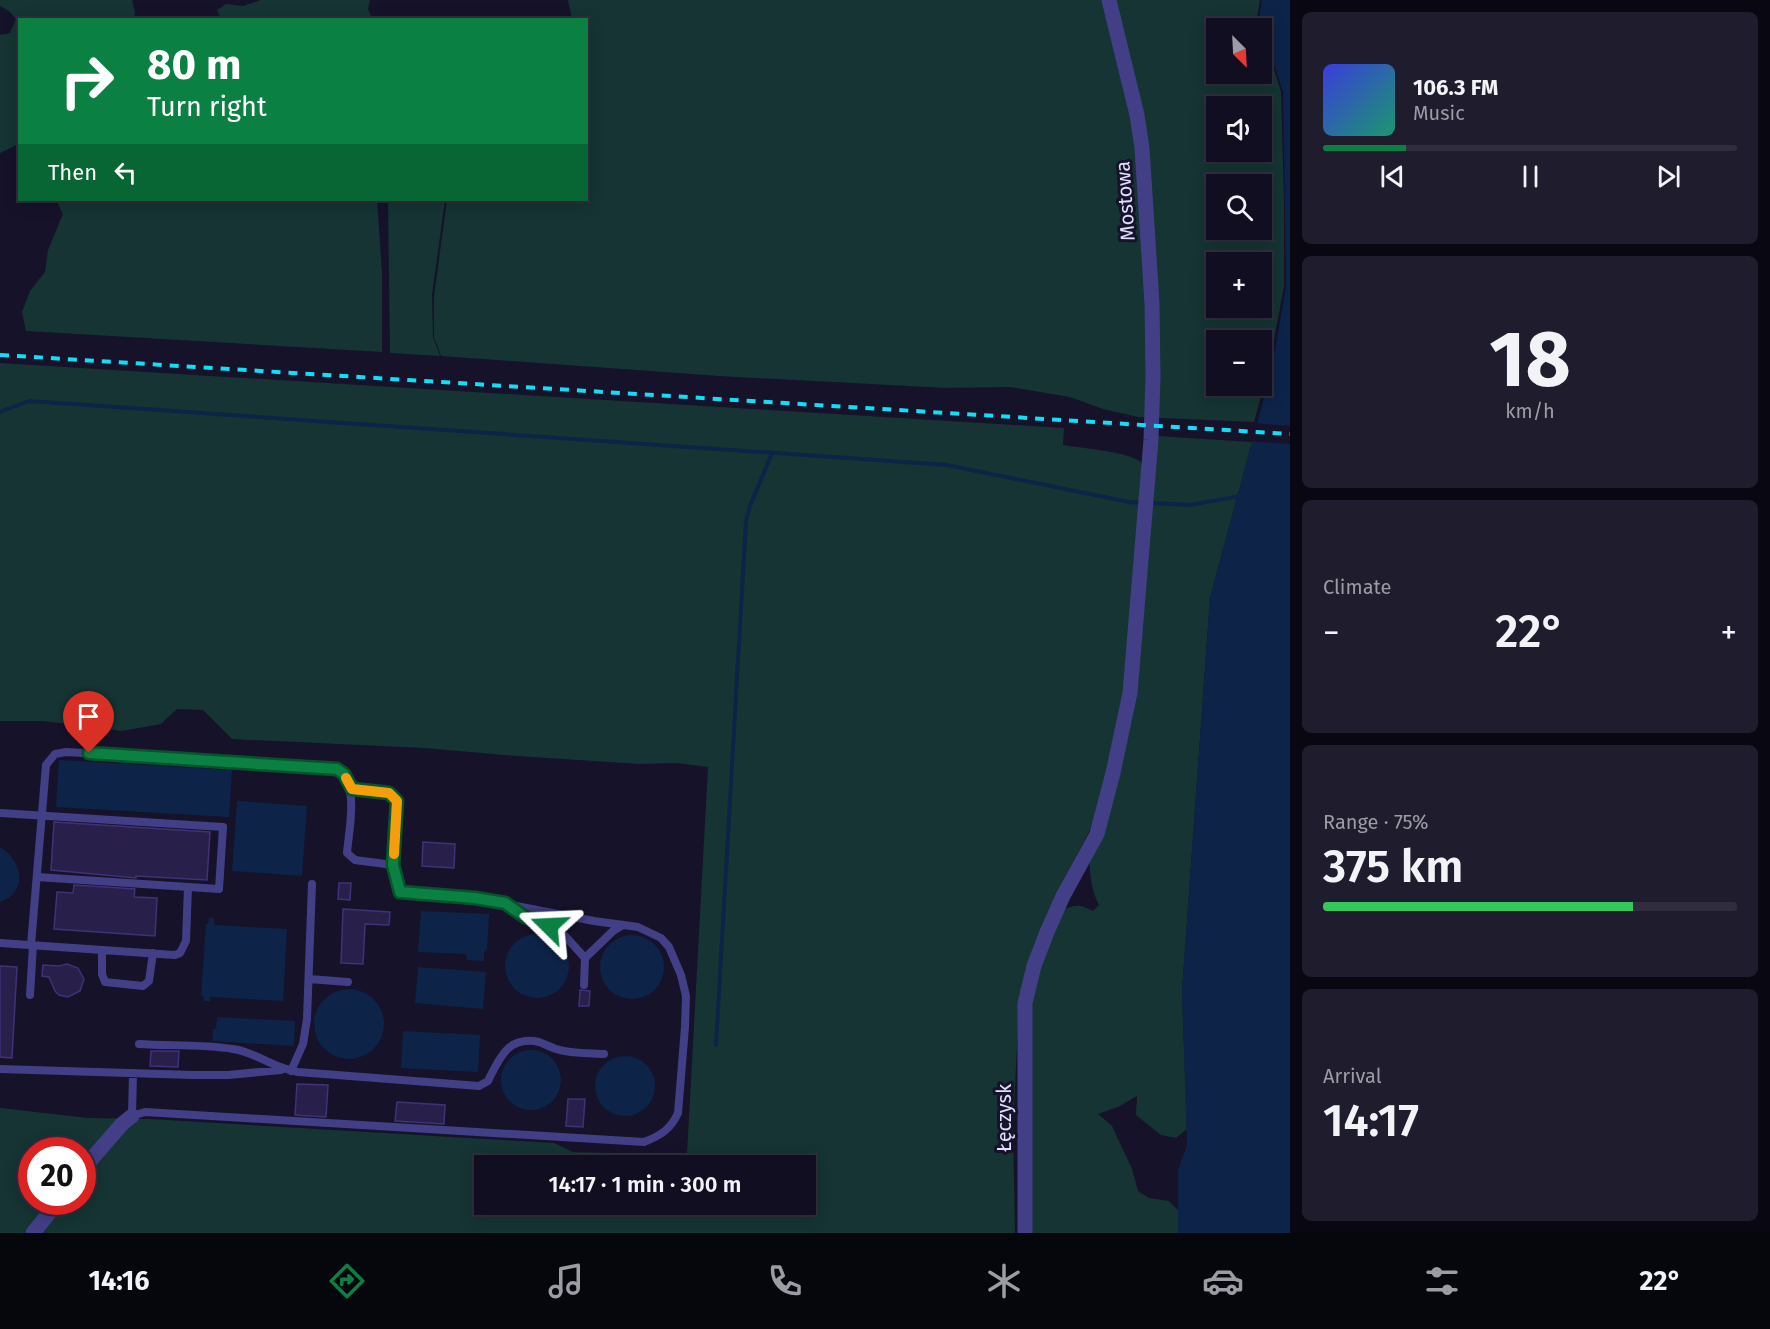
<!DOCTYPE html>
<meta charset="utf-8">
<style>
body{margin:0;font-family:"Fira Sans",sans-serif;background:#1e1c2d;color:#f1f3f6;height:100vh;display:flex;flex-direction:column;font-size:22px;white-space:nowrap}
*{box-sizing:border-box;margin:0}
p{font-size:20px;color:#9c9ca5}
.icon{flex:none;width:33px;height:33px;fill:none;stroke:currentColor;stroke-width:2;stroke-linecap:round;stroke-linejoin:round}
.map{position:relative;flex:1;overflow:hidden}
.panel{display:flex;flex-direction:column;gap:12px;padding:12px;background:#090812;width:480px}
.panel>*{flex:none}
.banner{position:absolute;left:18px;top:18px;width:570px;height:183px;border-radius:0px;box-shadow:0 3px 15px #0003,0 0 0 2px #302e3e;background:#0b8043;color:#fff;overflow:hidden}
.needle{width:39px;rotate:156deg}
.tools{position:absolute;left:1206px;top:18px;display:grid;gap:12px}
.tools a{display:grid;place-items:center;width:66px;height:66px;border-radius:0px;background:#100e20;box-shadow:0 3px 15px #0003,0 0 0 2px #302e3e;font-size:30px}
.speed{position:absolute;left:18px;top:1137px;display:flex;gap:12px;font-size:30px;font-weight:700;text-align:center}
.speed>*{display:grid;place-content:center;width:78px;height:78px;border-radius:50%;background:#100e20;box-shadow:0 3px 15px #0003,0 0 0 2px #302e3e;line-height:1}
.speed .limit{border:9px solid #d22;background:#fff;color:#111}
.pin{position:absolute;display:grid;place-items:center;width:51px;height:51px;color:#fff;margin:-62px -26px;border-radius:50% 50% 50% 0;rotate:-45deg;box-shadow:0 0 6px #0007}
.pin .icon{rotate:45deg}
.me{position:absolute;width:66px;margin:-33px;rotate:291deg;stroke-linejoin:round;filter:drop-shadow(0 0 4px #0008)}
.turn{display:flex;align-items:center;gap:21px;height:126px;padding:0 30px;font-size:27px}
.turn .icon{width:78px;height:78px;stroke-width:2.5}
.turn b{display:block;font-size:42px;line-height:51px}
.then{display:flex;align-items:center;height:57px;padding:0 30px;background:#0003;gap:12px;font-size:22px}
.big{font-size:45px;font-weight:600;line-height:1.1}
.panel .tile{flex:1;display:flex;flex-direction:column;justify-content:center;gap:9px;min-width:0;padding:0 21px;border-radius:9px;background:#1e1c2d}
.panel .dial{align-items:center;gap:0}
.dial b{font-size:78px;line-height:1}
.song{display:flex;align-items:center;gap:18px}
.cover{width:72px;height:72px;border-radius:9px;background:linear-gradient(135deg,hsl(240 70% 55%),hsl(160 70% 35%))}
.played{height:6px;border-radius:3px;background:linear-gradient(90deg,#0b8043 20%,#302e3e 20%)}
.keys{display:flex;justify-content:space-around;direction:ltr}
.heat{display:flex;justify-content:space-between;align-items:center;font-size:33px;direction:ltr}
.charge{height:9px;border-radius:4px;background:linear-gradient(90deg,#34c759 75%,#302e3e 0)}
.trip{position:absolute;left:474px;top:1155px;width:342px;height:60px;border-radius:0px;background:#100e20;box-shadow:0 3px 15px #0003,0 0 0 2px #302e3e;font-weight:600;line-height:60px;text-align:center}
.tabs{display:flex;height:96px;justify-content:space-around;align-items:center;background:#06060d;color:#9c9ca5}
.tabs .icon{width:42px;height:42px}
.tabs .selected{color:#0b8043}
.tabs b{font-size:27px;color:#f1f3f6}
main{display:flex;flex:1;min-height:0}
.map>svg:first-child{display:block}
</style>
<main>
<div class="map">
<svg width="1290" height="1233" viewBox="0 0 1290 1233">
<rect width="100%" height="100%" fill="#16122a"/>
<path fill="#153433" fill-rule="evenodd" d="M0 0H132L135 12 134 19 20 20 19 144 0 153V35L10 33 16 19 9 11 0 6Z
M261 0H370L368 9 372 19H221L217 10 226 4 243 6Z
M568 0H1260L1257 17 1261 28H1216V74H1262V30L1281 92 1284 200V286L1269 367 1254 422 1138 417 1103 409 1070 397 1010 387 946 388 719 376 441 356 434 337V296L447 200H586V20L572 19ZM1216 106H1262V152H1216ZM1216 184H1262V230H1216ZM1216 262H1262V308H1216ZM1216 340H1262V386H1216Z
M56 200H377L382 272V352L26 331 22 312 30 291 45 272 48 250 63 214Z
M388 200H445L432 295 433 337 440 356 390 353Z
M0 363 1064 428 1063 445C1080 448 1132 452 1142 463L1157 436 1252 442 1210 598 1182 991 1187 1129 1176 1138 1161 1135 1136 1115 1137 1096 1120 1106 1098 1114 1112 1126 1132 1169 1138 1191 1149 1198 1169 1201 1178 1210V1233H1031L1019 1006 1013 1127 1015 1233H0V1108L89 1118 149 1119 554 1143 573 1152 687 1155 691 1152 687 1154 708 767 677 763 640 764 517 756 424 748 232 739 203 710 177 709 161 724 122 731 43 721H0ZM1091 828C1089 853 1087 882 1099 905L1093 911C1076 902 1071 905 1055 915V896ZM32 1150H82V1202H32ZM484 1166H806V1204H484Z"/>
<path fill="#0d2348" d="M1262 0H1290V1233H1178V1170L1187 1145 1182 991 1210 598 1272 368 1286 286 1283 92 1259 19Z
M59 760 232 770 229 817 56 807Z
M237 801 307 806 302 876 232 871Z
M0 847C22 860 29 892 0 902Z
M421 911 489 914 487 949 484 952V961L467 960 466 954 418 952Z
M209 918H214V925L287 929 283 1001 210 997V1001H204V997L201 996 206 924H208Z
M505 966a32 32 0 1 1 64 0a32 32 0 1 1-64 0Z
M600 967a32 32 0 1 1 64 0a32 32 0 1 1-64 0Z
M418 967 486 972 483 1009 415 1003Z
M314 1024a35 35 0 1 1 70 0a35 35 0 1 1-70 0Z
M217 1017 295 1021 294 1046 212 1041 213 1029H216Z
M403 1031 480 1035 478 1072 401 1068Z
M501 1080a30 30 0 1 1 60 0a30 30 0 1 1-60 0Z
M595 1086a30 30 0 1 1 60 0a30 30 0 1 1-60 0Z"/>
<path fill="#16122a" d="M1253 423 1290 426V444L1249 441Z"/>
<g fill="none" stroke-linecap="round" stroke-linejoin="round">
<path stroke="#0d2348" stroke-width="4" d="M0 412 29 401 947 465 1129 502 1143 503
M1151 503 1190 505 1241 496
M716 1045 746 521 750 506 772 453"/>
</g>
<path fill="#281f4b" stroke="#3f3276" stroke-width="1.5" d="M54 822 210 832 207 880 136 876V878L51 870Z
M423 842 455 844 454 868 422 866Z
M339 883H351L350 900 338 899Z
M74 885 135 889 134 897 157 898 155 936 54 929 57 892 73 893Z
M343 909 390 912 389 925 365 924 363 964 341 963Z
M67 964 78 968 84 979 80 991 68 997 59 995 55 991 49 977 42 976 43 965 59 966Z
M0 966 17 967 12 1058 0 1057Z
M580 990 590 991 589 1006H579Z
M151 1051H179L178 1067 150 1066Z
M297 1084 328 1085 326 1117 295 1115Z
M568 1099H585L583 1127 566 1126Z
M397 1102 445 1105 444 1124 395 1121Z"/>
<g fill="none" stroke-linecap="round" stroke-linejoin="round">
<path stroke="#423f87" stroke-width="8" d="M352 789 389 793 397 801 393 865
M0 813 223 827 219 889 37 877
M508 905 525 917 549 926 565 936 585 958
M0 943 175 955 180 953 186 941 188 887
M31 945 46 765 55 754 66 752 327 767C363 774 349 826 347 853L355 860 393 865 400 892 475 898 594 921 638 927 661 938 669 947 681 975 686 996 685 1027 678 1113C671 1129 660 1136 644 1142L145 1112 132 1116 133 1073
M102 950V974L105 982 143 986 149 981 153 953
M309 979 348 982
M584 985 585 958 613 931 623 925
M30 995 33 945
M139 1044C170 1046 202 1044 233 1049 256 1052 272 1068 298 1072L479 1086 488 1081C499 1059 508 1035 539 1042 545 1044 550 1047 556 1049 571 1054 589 1053 604 1054
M0 1069 193 1075H228L281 1070
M291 1071 303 1044 307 1019 312 884"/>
<path stroke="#423f87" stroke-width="15" d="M82 1170 122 1124 132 1116
M33 1233 58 1202
M1025 1233V1003L1034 966 1047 932 1063 896 1097 834 1113 773 1130 693 1151 440 1153 377 1152 303 1142 148 1137 115 1109 0"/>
<path stroke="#10e0f6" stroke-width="4" stroke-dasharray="9 8" stroke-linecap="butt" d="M0 355 1290 434"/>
</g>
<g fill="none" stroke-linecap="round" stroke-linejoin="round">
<defs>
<path id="route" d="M89 753 337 769 344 774 352 789 389 793 397 801 393 865 400 892 475 898 505 903 525 917 549 926"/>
</defs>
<use href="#route" stroke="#07532c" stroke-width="15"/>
<use href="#route" stroke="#0b8043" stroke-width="10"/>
<path stroke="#f59e0b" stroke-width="10" d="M346 778 352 789 389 793 397 801 394 854"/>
</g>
<g text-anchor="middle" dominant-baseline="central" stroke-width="6" stroke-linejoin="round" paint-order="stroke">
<g font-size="20" fill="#e1ddfe" stroke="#16122a">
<text transform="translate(1125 201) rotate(-94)">Mostowa</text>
<text transform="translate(1004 1118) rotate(-90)">Łęczysk</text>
</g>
</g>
</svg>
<div class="tools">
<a><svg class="needle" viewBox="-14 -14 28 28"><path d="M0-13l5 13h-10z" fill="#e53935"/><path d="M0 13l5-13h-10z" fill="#9c9ca5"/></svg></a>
<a><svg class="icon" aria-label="sound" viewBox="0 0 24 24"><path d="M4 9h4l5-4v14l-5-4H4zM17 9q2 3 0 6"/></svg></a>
<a><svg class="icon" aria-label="search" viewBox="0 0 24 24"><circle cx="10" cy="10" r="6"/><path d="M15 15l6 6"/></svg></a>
<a>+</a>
<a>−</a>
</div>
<div class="speed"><div class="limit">20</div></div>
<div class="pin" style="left:89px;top:753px;background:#d93025"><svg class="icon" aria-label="arrive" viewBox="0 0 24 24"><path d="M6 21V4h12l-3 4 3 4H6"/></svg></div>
<svg class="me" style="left:549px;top:926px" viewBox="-20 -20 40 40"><path d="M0-17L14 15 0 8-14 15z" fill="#0b8043" stroke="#fff" stroke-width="4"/></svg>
<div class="trip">14:17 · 1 min · 300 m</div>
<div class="banner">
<div class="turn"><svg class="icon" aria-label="right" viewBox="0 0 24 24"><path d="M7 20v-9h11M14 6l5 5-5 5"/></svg><div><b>80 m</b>Turn right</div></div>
<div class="then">Then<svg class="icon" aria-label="left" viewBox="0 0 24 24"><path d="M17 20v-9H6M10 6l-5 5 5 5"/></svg></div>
</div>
</div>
<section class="panel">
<div class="tile">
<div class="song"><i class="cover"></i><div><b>106.3 FM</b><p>Music</p></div></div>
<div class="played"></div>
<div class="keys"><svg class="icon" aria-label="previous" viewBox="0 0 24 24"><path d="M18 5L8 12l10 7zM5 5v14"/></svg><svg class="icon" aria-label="pause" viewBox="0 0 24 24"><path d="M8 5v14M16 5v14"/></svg><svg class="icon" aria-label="next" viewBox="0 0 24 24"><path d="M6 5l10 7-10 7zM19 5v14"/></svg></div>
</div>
<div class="tile dial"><b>18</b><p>km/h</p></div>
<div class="tile"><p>Climate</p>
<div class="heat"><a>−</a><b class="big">22°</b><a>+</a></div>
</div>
<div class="tile"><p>Range · 75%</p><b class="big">375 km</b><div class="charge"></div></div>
<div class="tile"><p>Arrival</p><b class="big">14:17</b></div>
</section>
</main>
<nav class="tabs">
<b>14:16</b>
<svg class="icon selected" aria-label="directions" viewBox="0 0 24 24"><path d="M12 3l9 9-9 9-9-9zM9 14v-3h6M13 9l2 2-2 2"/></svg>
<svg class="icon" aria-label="music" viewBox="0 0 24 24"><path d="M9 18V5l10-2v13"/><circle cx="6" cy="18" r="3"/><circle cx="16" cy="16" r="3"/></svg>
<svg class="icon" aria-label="phone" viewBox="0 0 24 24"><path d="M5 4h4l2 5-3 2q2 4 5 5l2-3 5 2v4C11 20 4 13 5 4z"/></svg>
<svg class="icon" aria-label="climate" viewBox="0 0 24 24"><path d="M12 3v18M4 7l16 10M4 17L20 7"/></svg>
<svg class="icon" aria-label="car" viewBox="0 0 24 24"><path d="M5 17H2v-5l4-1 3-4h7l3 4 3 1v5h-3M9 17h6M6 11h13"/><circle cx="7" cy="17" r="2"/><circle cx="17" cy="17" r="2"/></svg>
<svg class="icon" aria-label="filters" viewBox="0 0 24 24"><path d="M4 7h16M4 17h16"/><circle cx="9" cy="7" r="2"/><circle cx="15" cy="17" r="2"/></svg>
<b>22°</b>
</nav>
